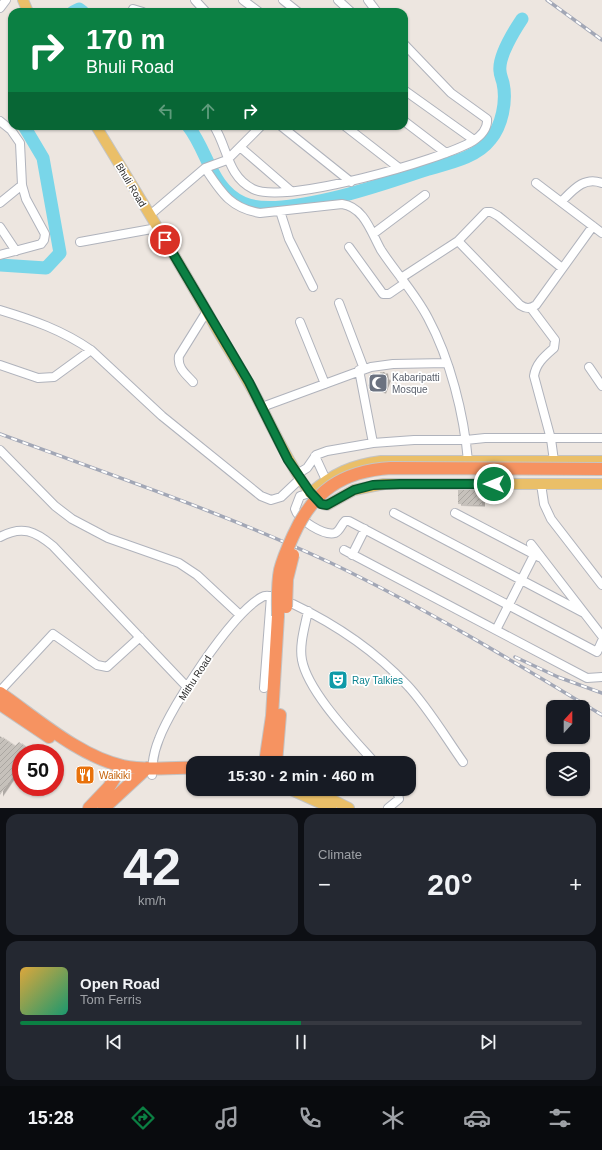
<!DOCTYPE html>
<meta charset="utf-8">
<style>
body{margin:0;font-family:Helvetica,sans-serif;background:#242831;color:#f1f3f6;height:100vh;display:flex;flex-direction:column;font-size:15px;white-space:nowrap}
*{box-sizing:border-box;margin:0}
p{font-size:13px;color:#9ea1a6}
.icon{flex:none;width:22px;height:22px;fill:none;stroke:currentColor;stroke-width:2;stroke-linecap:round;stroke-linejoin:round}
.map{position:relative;height:808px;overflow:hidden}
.details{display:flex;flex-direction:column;gap:6px;padding:6px;background:#0d0f14;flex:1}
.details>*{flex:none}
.banner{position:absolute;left:8px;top:8px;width:400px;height:122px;border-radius:12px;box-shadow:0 1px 3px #0004;background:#0b8043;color:#fff;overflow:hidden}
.needle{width:26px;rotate:21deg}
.buttons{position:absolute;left:546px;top:700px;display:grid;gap:8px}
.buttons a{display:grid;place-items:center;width:44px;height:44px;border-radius:8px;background:#171b24;box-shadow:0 1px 3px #0004;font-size:20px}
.speed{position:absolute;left:12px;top:744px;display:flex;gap:8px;font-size:20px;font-weight:700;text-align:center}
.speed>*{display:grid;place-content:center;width:52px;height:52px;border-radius:50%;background:#171b24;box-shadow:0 1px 3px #0004;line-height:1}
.speed .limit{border:6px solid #d22;background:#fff;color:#111}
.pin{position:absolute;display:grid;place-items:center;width:34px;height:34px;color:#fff;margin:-17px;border:2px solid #fff;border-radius:50%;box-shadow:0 1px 4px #0007}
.me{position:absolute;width:44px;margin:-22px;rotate:270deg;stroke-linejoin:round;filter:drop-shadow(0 0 3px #0008)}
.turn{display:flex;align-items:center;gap:14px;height:84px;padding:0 12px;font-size:18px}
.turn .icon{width:52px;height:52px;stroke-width:2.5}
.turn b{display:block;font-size:28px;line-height:34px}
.lanes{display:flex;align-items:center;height:38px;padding:0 12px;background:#0003;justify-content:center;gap:20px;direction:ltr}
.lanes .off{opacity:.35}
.big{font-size:30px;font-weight:800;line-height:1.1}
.details .card{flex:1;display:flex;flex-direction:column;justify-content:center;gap:6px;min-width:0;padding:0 14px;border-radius:12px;background:#242831}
.details .dial{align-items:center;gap:0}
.dial b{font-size:52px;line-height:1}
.song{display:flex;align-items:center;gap:12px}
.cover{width:48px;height:48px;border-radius:6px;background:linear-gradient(135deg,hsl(40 70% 55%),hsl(160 70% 35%))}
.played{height:4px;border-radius:2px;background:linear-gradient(90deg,#0b8043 50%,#363941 50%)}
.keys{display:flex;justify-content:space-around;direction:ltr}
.heat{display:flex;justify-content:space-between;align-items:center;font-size:22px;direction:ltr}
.details .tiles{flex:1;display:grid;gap:6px;grid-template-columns:1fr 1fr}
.card:last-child{grid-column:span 2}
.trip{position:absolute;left:186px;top:756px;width:230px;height:40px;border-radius:12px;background:#171b24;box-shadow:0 1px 3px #0004;font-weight:800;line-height:40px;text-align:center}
.dock{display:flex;height:64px;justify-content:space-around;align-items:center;background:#090b0e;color:#9ea1a6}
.dock .icon{width:28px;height:28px}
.dock .active{color:#0b8043}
.dock b{font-size:18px;color:#f1f3f6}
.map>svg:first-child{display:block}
</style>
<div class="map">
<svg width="602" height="808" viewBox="0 0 602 808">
<defs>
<pattern id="building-hatch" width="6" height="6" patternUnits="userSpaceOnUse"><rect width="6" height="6" fill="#c6c1bb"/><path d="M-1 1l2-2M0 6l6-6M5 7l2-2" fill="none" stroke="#aaa6a1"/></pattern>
<filter id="shadow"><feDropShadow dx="3" dy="1.5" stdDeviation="0" flood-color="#0004"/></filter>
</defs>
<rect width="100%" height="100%" fill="#ede6e0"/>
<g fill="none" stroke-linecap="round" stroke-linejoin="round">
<path stroke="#79d6e9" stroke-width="13" d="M73 12 79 9 83 12
M188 126C208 151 211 189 243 203 280 220 384 184 422 171 444 164 476 159 490 140 502 126 507 101 503 83 502 79 500 75 500 71 498 57 514 31 522 19
M0 265 46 268 60 253 43 158 24 126"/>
</g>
<path fill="url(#building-hatch)" filter="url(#shadow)" d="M380 372H385L386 378 388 379 383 392 368 386 373 373 381 376Z
M458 490H482V505L458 504Z
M0 736 15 746 19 742 30 751 29 753H21V764L0 795Z"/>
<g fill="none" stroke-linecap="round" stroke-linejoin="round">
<defs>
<path id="minor" d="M195 0 206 12
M243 0 259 12
M283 0 298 12
M338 0 351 12
M368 0 377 12
M0 8 6 0
M133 9 143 12
M404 90 474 140
M0 121 11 130 20 143 22 185 26 199 45 234 44 240 41 244 0 255
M404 121 446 153
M214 126C228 148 227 176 253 189 284 205 441 160 473 141 481 136 488 128 487 119L451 93 404 44
M281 126 351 182
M345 126 399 168
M240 147 291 191
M205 168C221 192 230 208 260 213L342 204C364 207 371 232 381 250 396 273 415 293 428 318 450 359 464 414 468 461
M536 183 602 233
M561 202C573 190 584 176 602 183
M0 203 22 185
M280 211 289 239 313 287
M150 215 205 168 227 160 261 126
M0 227 16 251
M373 234 425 195
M458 241 520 305C526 309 530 309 536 305L593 226
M80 242 157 228
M349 247 383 294H389L405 283
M401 278 458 241 486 212H491L498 216 562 268
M339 303 364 369
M531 308 555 340 554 348C545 356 536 363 534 376L551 439 554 461
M0 310C33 320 62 330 91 350
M300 322 325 384
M0 365 38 378 54 377 91 350 162 416 261 496 271 500 281 497 300 479
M589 367 602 386
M359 370 373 443
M193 382C186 374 177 368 179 356L207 311
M262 407 371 367 393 364 447 363
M0 450 55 506 72 519 108 538 179 563 197 575 240 615
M315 456 326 480
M297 474 307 468 316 455 327 451 373 443 414 440H466L485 438H602
M541 484 544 504 551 519 602 585
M310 493 300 496 295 509C298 520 324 536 335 533 340 531 341 525 345 521H349L597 652 602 641
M394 513 584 613
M455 513 539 557
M0 537C22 525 35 531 53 546L187 687
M531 544 602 636
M344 550 587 678 602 677
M352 555 365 529
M293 604C335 624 375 651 407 685 427 706 446 738 463 762
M308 611C305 626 299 645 302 660 308 692 353 738 375 763
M496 630 534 555
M0 691 53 634 97 665 107 667 140 637
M152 775C152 762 154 751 159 739 172 705 231 614 262 597 265 595 268 596 271 596L264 688
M388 808 399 799 397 789"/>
<path id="major" d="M23 0 28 12
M96 126C136 192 177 258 215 326 231 354 249 381 263 410 272 427 308 505 327 505L354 490 384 484H602
M310 493C334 473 351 465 381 461H602
M289 789 331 808
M311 789 349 808"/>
<path id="highway" d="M0 693C36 718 80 757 123 766 145 771 170 767 193 768
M0 704 49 737
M265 763 272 716 278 616
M276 763 280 715
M89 808 109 787 122 766
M104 808 147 768"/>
</defs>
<use href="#minor" stroke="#b0b3bc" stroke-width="10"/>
<use href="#major" stroke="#c4c4c4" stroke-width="12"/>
<use href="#highway" stroke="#c4c4c4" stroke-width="14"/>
<use href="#minor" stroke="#fff" stroke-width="8"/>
<use href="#major" stroke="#eabf68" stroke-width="10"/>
<use href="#highway" stroke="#f69361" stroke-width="12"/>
<defs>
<path id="rail" d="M547 0 602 40
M0 434C111 475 224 513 331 563 425 608 513 661 602 715
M515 657 558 677 602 693"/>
</defs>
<use href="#rail" stroke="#a2a7b6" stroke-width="3.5"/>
<use href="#rail" stroke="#fff" stroke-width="2" stroke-dasharray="6" stroke-linecap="butt"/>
<defs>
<path id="highway-bridge" d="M286 607 287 579 293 555
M278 616C278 601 277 585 280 570 283 558 288 547 293 536 313 491 342 471 391 468L602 469"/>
</defs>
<use href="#highway-bridge" stroke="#c4c4c4" stroke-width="14" stroke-linecap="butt"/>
<use href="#highway-bridge" stroke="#f69361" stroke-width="12"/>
</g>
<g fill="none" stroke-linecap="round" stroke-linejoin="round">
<defs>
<path id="route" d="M165 240 249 382 288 460 310 492 321 504 327 505 354 490 373 485 400 484H494"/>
</defs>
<use href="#route" stroke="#07532c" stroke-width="10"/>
<use href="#route" stroke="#0b8043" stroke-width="7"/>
</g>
<defs>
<symbol id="mosque-square" viewBox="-11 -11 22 22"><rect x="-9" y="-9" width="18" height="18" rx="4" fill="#6b7280" stroke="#fff"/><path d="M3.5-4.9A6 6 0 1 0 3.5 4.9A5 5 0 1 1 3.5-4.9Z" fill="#fff"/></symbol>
<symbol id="theatre-square" viewBox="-11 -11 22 22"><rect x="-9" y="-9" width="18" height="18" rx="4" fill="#0f9aa8" stroke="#fff"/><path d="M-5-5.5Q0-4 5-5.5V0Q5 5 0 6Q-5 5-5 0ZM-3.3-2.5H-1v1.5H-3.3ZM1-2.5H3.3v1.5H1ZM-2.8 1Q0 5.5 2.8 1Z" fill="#fff"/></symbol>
<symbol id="restaurant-square" viewBox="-11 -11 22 22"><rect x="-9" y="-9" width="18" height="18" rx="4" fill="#e8710a" stroke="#fff"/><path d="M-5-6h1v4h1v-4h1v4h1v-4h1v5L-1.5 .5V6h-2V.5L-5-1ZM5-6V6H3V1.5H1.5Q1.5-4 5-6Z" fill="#fff"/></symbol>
</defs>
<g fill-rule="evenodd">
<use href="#mosque-square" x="367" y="372" width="22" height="22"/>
<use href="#theatre-square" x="327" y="669" width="22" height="22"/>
<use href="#restaurant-square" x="74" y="764" width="22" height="22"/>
</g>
<g text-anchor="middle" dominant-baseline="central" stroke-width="3.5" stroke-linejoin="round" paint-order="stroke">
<g font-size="10" fill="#2c2c2c" stroke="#fff">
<text transform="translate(131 185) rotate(59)">Bhuli Road</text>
<text transform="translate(195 678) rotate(-57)">Mithu Road</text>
</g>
<g font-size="10" fill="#5b616d" stroke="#fff" text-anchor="start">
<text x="392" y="377">Kabaripatti<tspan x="392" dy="12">Mosque</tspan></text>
</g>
<g font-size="10" fill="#0d838f" stroke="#fff" text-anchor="start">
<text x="352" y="680">Ray Talkies</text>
</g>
<g font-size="10" fill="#c56008" stroke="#fff" text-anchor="start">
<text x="99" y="775">Waikiki</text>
</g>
</g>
</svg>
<div class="buttons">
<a><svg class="needle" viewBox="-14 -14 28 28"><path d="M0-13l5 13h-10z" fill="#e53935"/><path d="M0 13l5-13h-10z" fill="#9ea1a6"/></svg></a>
<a><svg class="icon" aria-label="layers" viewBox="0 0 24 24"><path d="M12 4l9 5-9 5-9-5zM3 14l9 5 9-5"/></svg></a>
</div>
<div class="speed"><div class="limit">50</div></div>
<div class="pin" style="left:165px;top:240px;background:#d93025"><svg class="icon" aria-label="arrive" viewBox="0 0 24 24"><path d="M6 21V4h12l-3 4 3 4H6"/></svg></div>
<svg class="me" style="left:494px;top:484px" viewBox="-20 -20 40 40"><circle r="17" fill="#0b8043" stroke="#fff" stroke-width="3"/><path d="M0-11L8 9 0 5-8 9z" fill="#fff"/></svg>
<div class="trip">15:30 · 2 min · 460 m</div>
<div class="banner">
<div class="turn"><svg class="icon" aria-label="right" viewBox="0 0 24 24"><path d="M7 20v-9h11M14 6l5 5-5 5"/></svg><div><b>170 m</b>Bhuli Road</div></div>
<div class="lanes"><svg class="icon off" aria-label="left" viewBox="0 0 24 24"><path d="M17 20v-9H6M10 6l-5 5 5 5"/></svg><svg class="icon off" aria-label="ahead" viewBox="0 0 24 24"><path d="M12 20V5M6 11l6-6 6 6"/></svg><svg class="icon" aria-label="right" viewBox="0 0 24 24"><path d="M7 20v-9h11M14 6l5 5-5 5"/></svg></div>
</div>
</div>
<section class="details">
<div class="tiles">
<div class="card dial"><b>42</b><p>km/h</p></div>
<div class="card"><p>Climate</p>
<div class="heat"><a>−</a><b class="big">20°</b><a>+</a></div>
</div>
<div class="card">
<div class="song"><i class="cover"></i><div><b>Open Road</b><p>Tom Ferris</p></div></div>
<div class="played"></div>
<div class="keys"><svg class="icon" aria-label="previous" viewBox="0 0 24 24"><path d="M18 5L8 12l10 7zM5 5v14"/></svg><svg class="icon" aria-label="pause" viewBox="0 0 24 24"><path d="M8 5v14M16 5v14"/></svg><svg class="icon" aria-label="next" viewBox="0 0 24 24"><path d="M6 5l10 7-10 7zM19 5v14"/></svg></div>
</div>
</div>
</section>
<nav class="dock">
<b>15:28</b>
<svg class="icon active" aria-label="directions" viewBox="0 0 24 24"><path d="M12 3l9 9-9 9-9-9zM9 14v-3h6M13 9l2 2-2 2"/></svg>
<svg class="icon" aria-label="music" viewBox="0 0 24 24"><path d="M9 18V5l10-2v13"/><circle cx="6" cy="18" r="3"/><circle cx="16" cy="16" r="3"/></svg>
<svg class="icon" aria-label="phone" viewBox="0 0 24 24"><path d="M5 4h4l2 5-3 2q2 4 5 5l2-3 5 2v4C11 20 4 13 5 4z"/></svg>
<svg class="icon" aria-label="climate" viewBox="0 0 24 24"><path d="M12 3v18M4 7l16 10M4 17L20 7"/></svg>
<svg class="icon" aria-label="car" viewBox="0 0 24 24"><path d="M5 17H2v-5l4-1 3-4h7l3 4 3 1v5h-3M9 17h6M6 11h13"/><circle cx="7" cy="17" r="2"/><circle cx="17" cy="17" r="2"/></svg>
<svg class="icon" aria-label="filters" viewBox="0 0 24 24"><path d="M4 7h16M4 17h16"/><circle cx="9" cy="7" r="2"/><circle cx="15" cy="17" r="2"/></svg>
</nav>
